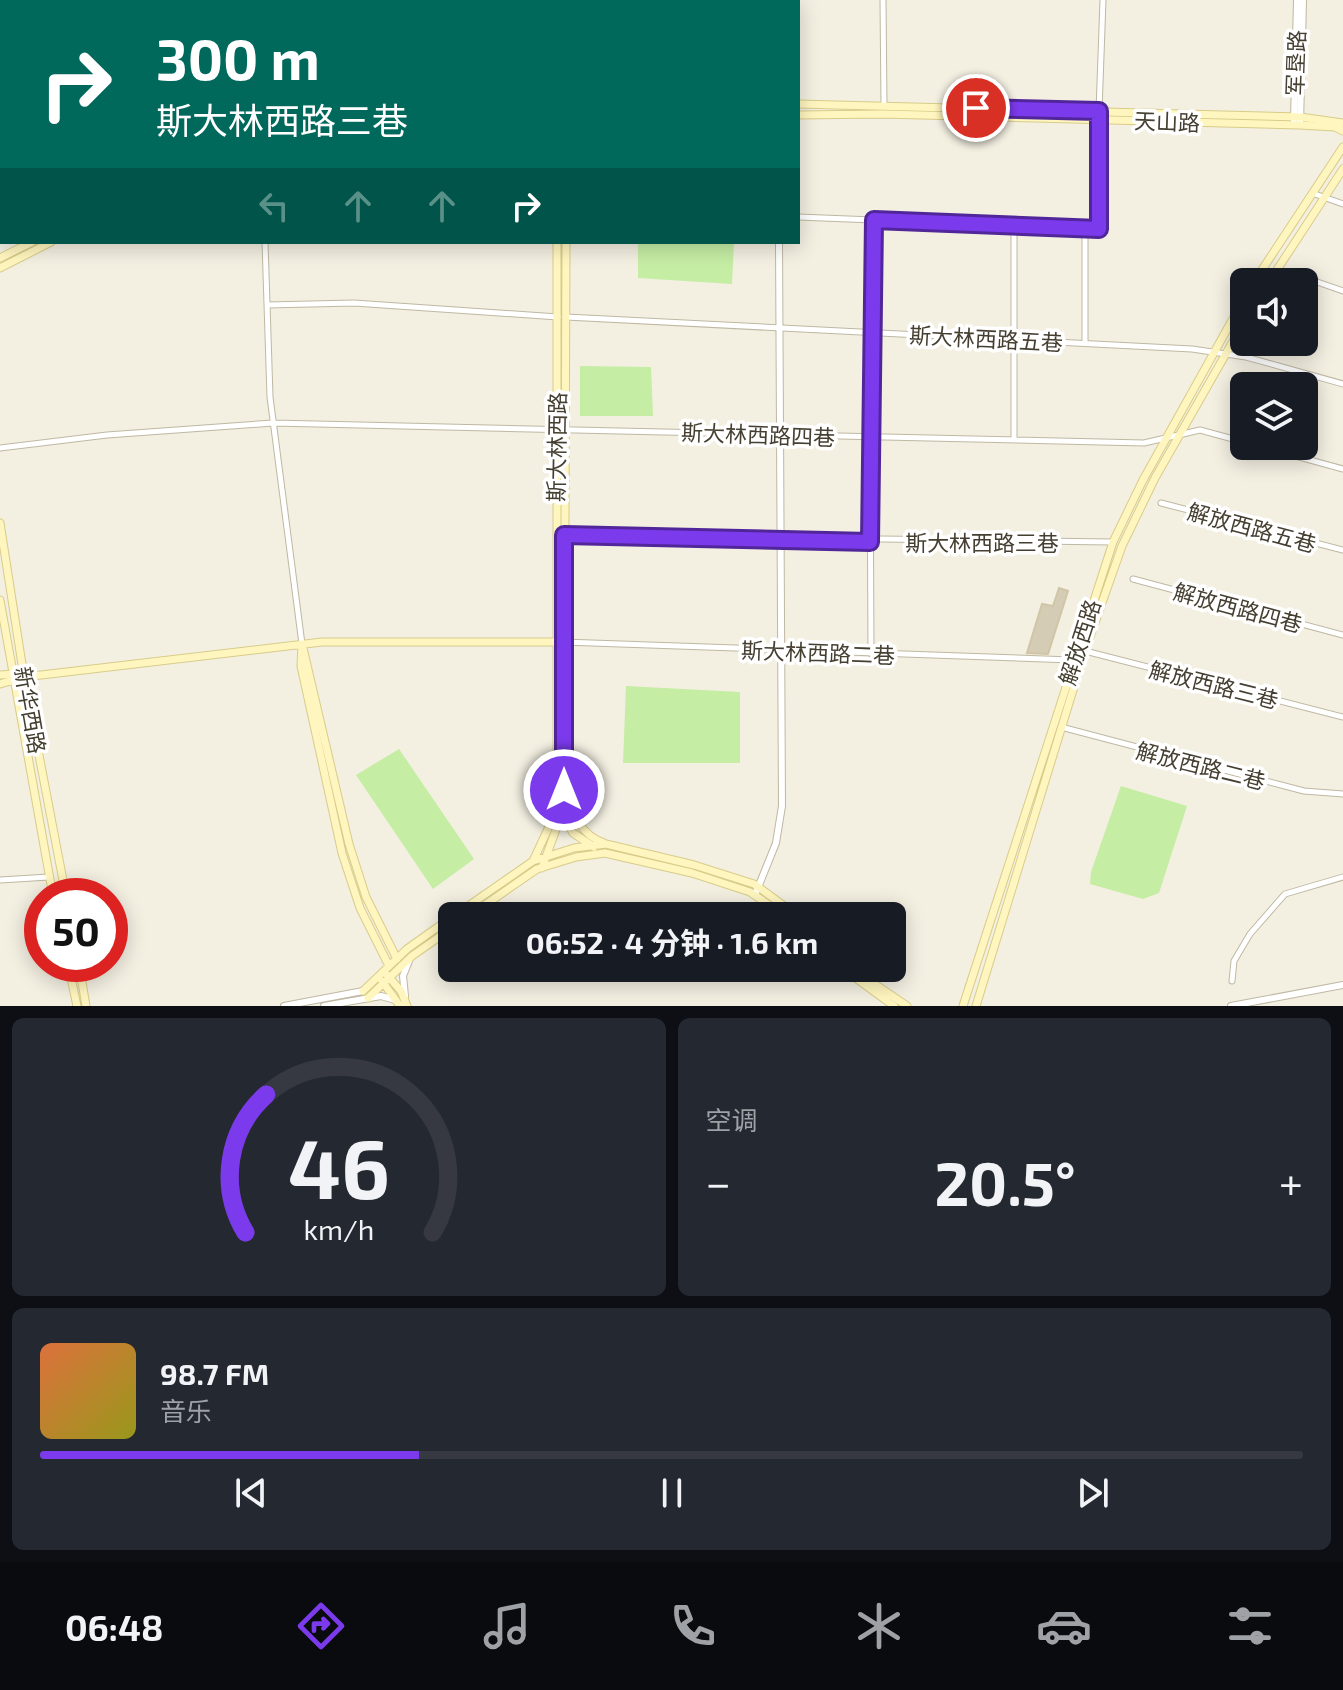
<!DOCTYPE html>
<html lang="zh">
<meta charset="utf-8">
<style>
body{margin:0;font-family:"Exo 2","Noto Sans SC",sans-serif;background:#242831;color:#f1f3f6;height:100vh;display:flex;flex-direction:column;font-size:30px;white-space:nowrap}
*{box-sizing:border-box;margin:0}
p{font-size:26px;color:#9ea1a6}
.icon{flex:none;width:44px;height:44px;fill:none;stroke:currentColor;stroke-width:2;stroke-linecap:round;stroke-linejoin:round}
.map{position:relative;height:1006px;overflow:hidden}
.side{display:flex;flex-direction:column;gap:12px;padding:12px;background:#0d0f14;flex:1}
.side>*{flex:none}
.hud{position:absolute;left:0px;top:0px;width:800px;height:244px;box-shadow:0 4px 20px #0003;background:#00695c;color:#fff;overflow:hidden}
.tools{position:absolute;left:1230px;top:268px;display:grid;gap:16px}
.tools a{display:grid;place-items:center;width:88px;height:88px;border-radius:12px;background:#171b24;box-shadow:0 4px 20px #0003;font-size:40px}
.speed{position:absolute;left:24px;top:878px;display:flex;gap:16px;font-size:40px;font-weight:700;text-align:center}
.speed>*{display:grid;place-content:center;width:104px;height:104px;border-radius:50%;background:#171b24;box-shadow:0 4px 20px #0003;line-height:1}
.speed .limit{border:12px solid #d22;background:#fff;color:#111}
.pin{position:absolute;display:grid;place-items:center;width:68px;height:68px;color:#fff;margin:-34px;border:4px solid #fff;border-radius:50%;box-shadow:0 2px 8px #0007}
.me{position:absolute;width:88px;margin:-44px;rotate:0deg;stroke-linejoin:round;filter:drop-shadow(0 0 6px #0008)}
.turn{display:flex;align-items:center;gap:28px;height:168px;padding:0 24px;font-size:36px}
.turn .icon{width:104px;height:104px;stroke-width:2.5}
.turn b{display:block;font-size:56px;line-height:68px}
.lanes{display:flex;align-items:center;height:76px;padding:0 24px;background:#0003;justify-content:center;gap:40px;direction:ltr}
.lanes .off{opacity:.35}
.big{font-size:60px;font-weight:700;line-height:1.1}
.side .widget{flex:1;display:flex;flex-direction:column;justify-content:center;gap:12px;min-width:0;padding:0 28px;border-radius:12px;background:#242831}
.side .dial{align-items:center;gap:0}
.dial svg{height:208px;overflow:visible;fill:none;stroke:#363941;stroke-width:7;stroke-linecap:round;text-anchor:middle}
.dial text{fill:#f1f3f6;stroke:none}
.song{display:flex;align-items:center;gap:24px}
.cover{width:96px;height:96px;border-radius:12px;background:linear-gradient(135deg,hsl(20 70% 55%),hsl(60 70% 35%))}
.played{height:8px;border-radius:4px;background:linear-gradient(90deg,#7c3aed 30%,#363941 30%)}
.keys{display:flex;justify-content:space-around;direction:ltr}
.heat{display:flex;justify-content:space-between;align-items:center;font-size:44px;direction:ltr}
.side .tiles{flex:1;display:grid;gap:12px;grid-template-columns:1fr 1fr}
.widget:last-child{grid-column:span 2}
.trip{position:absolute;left:438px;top:902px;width:468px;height:80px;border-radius:12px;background:#171b24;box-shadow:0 4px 20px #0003;font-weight:700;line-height:80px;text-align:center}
.dock{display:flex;height:128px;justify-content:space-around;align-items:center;background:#090b0e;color:#9ea1a6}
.dock .icon{width:56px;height:56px}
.dock .current{color:#7c3aed}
.dock b{font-size:36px;color:#f1f3f6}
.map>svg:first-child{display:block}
</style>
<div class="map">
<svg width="1343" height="1006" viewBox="0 0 1343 1006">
<rect width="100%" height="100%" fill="#f3efe1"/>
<path fill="#c5eda4" d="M638 242H734L732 284 638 278Z
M580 366 651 367 653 416H580Z
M626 686 740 692V763H623Z
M399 749 474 859 433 889 356 775Z
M1121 786 1187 806 1159 893 1143 899 1090 884 1091 872Z"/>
<path fill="#d5ccb5" stroke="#d1c5a8" stroke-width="2" d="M1059 588 1068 591 1048 654 1027 653 1042 604 1053 606Z"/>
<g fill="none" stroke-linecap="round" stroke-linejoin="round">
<defs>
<path id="minor" d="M883 0 884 106
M197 2 198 0
M1312 193 1343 204
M798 217 1099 229V111L1103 0
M1014 226V440
M265 242 270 397 302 644
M1297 275 1343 291
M267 305 354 303 558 317
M566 317 1192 349 1246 357 1343 384
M1085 343V229
M1259 446 1343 469
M0 448 107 435 273 423 1144 443 1200 430 1244 442
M1161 503 1343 550
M564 535 1113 542
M1133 579 1343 635
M563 642 1072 660
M1085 651 1343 717
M871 654 870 438 874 220
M1061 727 1304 791 1343 794
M0 880 49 877
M1232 981 1234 961 1250 934 1285 894 1343 877"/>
<path id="tertiary" d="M1294 120 1297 0
M1300 125 1303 0
M755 895 776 843 782 806 779 242
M405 996 403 976 409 961
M284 1006 363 991
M324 1006 381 996 395 1000
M1231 1006 1343 985"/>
<path id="secondary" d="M775 0V2
M781 0V2
M798 104 1300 117 1343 123
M798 115 883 114 1300 125 1335 127 1343 131
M0 258 32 242
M0 268 51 242
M1254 282 1343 147
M1269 282 1343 169
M0 523 24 677 66 896
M0 600 53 896
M302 644 301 666 342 853 360 908 389 966
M303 648 349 844 366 897 397 959
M0 675 15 674
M0 684 24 677 322 642H561
M565 792C573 815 581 835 604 843
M560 810 573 833 594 847
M533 861 548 829 557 790V242
M542 868 559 821 564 790 566 242
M454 916 533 861 574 848 606 844 694 865 754 884 798 916
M469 916 537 869 576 857 605 853 692 873 750 892 785 916
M68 964 77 1006
M79 964 86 1006
M842 968 894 1006
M851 968 907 1006
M387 975 401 991 407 1006
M382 981 400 1006
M363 991 407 949 452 917
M368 998 412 956 452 928
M963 1006 1113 542 1143 480 1244 299
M976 1006 1085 651 1122 546 1155 478 1244 322"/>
</defs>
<use href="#minor" stroke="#bfb8a3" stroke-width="7"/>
<use href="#tertiary" stroke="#bfb8a3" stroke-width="8"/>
<use href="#secondary" stroke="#d8cc8a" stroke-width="9"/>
<use href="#minor" stroke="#fff" stroke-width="5"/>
<use href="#tertiary" stroke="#fff" stroke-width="6"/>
<use href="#secondary" stroke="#fff6bf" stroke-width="7"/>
</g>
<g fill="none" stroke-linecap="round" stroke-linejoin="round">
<defs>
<path id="route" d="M564 790V535L870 542 874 220 1099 229V111L976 108"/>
</defs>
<use href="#route" stroke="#51269a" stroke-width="20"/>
<use href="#route" stroke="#7c3aed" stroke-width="14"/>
</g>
<g text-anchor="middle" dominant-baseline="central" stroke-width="7" stroke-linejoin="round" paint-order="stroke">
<g font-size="22" fill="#453f31" stroke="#fff">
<text transform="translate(1295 63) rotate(-88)">军垦路</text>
<text transform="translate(1167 121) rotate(2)">天山路</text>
<text transform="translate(986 338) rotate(3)">斯大林西路五巷</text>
<text transform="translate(758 434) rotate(2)">斯大林西路四巷</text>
<text transform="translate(556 447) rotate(-89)">斯大林西路</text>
<text transform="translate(1252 527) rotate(15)">解放西路五巷</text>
<text x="982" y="542">斯大林西路三巷</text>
<text transform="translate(1238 607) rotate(15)">解放西路四巷</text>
<text transform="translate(1079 642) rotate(-72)">解放西路</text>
<text transform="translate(818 652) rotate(2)">斯大林西路二巷</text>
<text transform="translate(1214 684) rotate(14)">解放西路三巷</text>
<text transform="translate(31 710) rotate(80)">新华西路</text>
<text transform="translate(1201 765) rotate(14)">解放西路二巷</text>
</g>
</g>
</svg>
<div class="tools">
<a><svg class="icon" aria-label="sound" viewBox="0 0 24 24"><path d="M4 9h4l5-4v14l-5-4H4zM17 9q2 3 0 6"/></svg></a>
<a><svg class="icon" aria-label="layers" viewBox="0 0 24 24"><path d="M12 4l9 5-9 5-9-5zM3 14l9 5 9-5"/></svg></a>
</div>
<div class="speed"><div class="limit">50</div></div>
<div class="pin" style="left:976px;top:108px;background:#d93025"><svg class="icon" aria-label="arrive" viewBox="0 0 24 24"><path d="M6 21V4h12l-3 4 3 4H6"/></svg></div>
<svg class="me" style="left:564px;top:790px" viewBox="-20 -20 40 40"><circle r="17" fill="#7c3aed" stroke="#fff" stroke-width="3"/><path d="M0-11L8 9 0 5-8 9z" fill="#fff"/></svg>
<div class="trip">06:52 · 4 分钟 · 1.6 km</div>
<div class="hud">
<div class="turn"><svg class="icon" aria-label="right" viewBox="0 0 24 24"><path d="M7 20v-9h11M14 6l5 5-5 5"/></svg><div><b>300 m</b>斯大林西路三巷</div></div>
<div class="lanes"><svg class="icon off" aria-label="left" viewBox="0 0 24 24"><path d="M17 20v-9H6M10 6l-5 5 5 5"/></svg><svg class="icon off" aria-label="ahead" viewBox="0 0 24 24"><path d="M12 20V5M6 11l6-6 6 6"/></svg><svg class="icon off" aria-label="ahead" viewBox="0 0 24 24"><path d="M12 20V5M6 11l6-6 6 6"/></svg><svg class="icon" aria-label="right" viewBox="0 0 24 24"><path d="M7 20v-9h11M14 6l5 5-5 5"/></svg></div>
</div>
</div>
<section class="side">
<div class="tiles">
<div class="widget dial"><svg viewBox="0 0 100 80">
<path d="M14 69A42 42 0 1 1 86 69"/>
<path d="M14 69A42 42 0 0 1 22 16" stroke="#7c3aed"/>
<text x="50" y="56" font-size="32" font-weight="700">46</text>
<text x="50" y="72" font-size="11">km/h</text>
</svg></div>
<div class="widget"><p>空调</p>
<div class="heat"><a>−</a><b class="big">20.5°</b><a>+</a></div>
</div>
<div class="widget">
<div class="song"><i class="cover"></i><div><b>98.7 FM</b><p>音乐</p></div></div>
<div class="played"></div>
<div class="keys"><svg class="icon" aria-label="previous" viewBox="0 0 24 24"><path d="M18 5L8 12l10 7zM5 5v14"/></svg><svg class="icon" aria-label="pause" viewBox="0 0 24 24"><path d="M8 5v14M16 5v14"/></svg><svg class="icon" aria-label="next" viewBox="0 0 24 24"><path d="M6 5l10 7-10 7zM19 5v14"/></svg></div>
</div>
</div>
</section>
<nav class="dock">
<b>06:48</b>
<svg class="icon current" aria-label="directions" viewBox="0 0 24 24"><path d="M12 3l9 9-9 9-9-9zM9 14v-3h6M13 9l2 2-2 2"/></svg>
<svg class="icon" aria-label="music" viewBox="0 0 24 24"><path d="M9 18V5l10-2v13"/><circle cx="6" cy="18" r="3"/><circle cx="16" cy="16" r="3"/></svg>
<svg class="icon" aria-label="phone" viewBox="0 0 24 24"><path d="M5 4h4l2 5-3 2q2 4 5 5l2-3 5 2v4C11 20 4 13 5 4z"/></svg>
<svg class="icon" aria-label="climate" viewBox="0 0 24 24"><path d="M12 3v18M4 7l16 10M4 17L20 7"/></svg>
<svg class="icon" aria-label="car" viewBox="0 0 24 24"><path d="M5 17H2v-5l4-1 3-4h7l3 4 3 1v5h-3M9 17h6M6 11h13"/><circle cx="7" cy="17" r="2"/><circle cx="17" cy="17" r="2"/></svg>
<svg class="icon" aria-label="filters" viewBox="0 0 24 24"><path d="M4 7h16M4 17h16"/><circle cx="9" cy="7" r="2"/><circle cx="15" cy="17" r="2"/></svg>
</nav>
